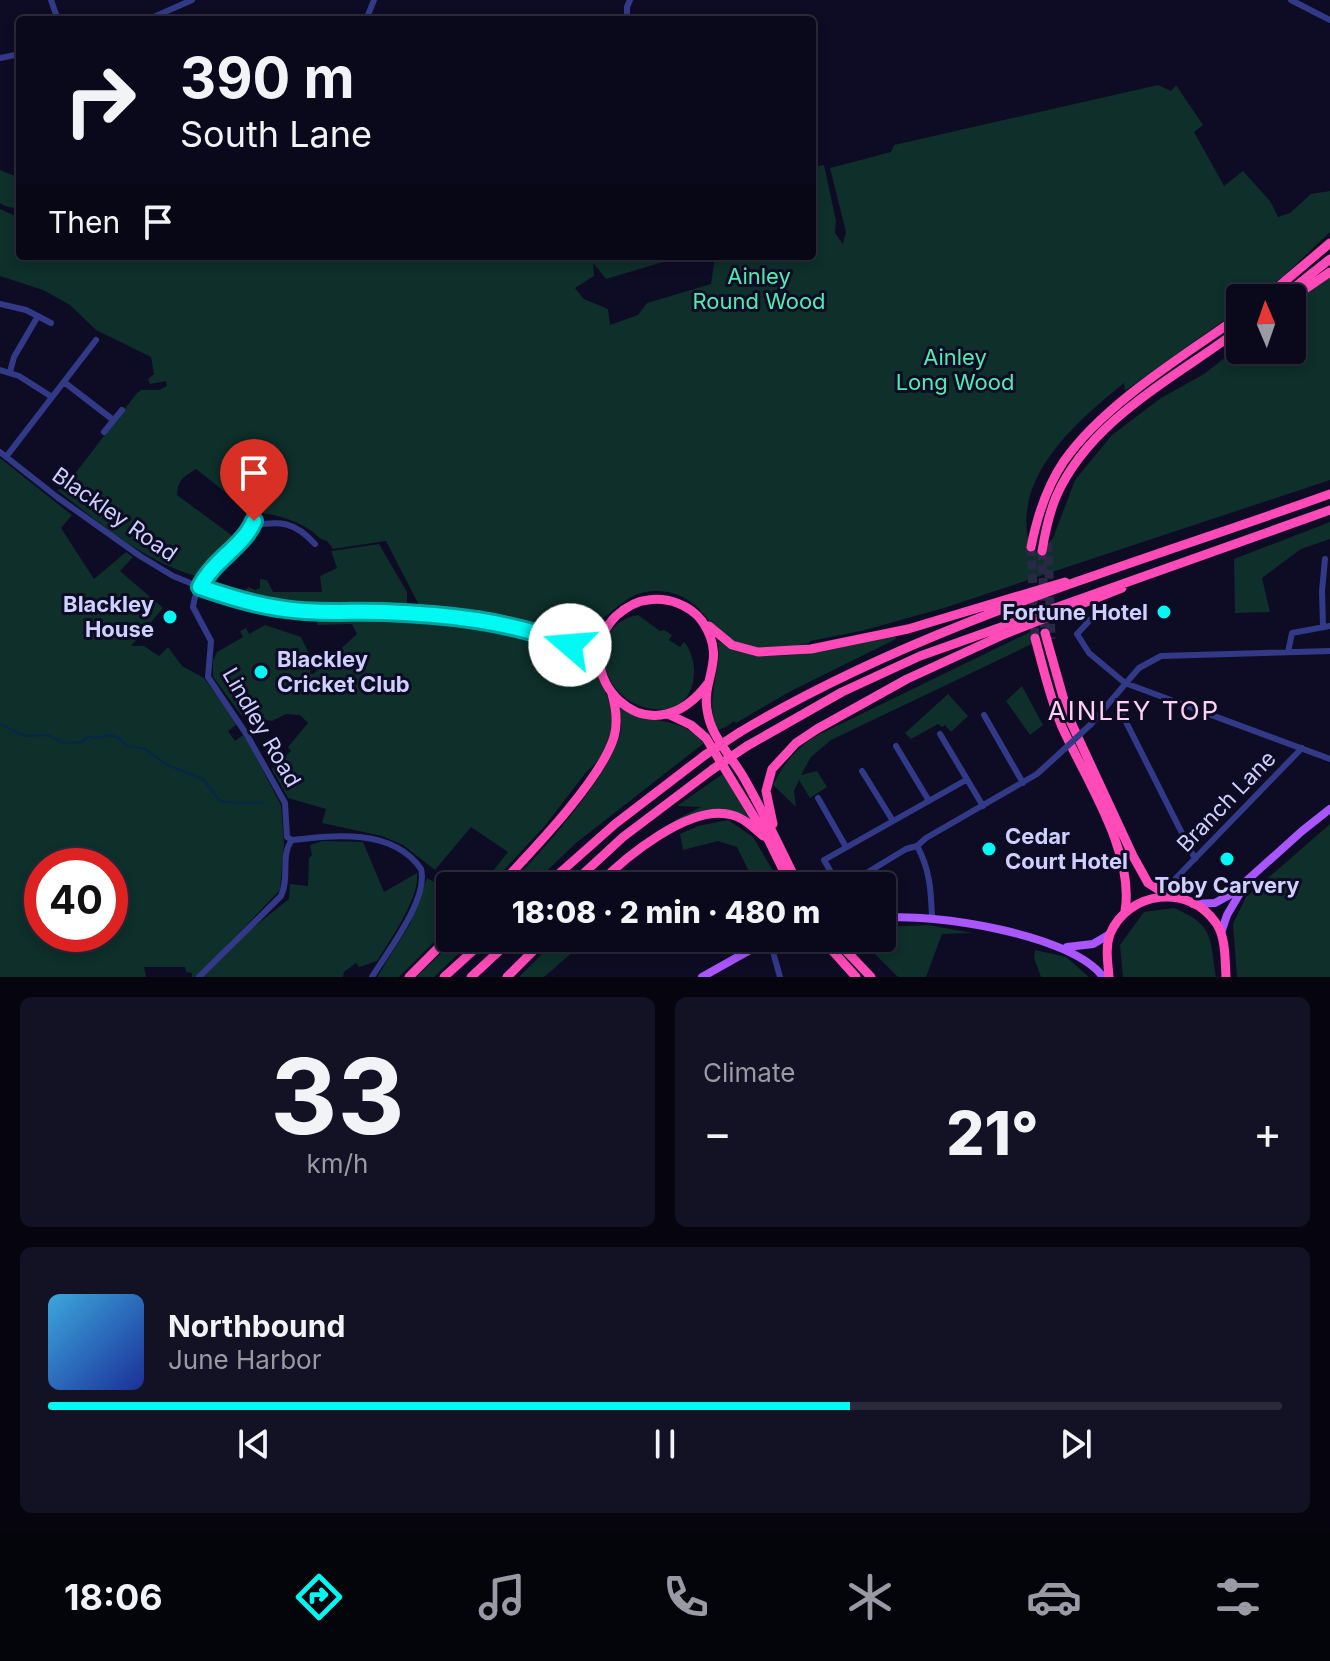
<!DOCTYPE html>
<meta charset="utf-8">
<style>
body{margin:0;font-family:Inter,sans-serif;background:#131224;color:#f1f3f6;height:100vh;display:flex;flex-direction:column;font-size:30px;white-space:nowrap}
*{box-sizing:border-box;margin:0}
p{font-size:26px;color:#999aa3}
.icon{flex:none;width:44px;height:44px;fill:none;stroke:currentColor;stroke-width:2;stroke-linecap:round;stroke-linejoin:round}
.map{position:relative;height:977px;overflow:hidden}
.drawer{display:flex;flex-direction:column;gap:20px;padding:20px;background:#06050f;flex:1}
.drawer>*{flex:none}
.hud{position:absolute;left:16px;top:16px;width:800px;height:244px;border-radius:8px;box-shadow:0 4px 12px #0003,0 0 0 2px #2a2a3a;background:#0a091b;color:#f1f3f6;overflow:hidden}
.needle{width:52px;rotate:358deg}
.buttons{position:absolute;left:1226px;top:284px;display:grid;gap:16px}
.buttons a{display:grid;place-items:center;width:80px;height:80px;border-radius:8px;background:#0a091b;box-shadow:0 4px 12px #0003,0 0 0 2px #2a2a3a;font-size:40px}
.speed{position:absolute;left:24px;top:848px;display:flex;gap:16px;font-size:40px;font-weight:700;text-align:center}
.speed>*{display:grid;place-content:center;width:104px;height:104px;border-radius:50%;background:#0a091b;box-shadow:0 4px 12px #0003,0 0 0 2px #2a2a3a;line-height:1}
.speed .limit{border:12px solid #d22;background:#fff;color:#111}
.pin{position:absolute;display:grid;place-items:center;width:68px;height:68px;color:#fff;margin:-82px -34px;border-radius:50% 50% 50% 0;rotate:-45deg;box-shadow:0 0 8px #0007}
.pin .icon{rotate:45deg}
.me{position:absolute;width:88px;margin:-44px;rotate:288deg;stroke-linejoin:round;filter:drop-shadow(0 0 6px #0008)}
.turn{display:flex;align-items:center;gap:28px;height:168px;padding:0 32px;font-size:36px}
.turn .icon{width:104px;height:104px;stroke-width:2.5}
.turn b{display:block;font-size:56px;line-height:68px}
.then{display:flex;align-items:center;height:76px;padding:0 32px;background:#0003;gap:16px;font-size:30px}
.big{font-size:60px;font-weight:800;line-height:1.1}
.drawer .tile{flex:1;display:flex;flex-direction:column;justify-content:center;gap:12px;min-width:0;padding:0 28px;border-radius:12px;background:#131224}
.drawer .dial{align-items:center;gap:0}
.dial b{font-size:104px;line-height:1}
.song{display:flex;align-items:center;gap:24px}
.cover{width:96px;height:96px;border-radius:12px;background:linear-gradient(135deg,hsl(200 70% 55%),hsl(230 70% 35%))}
.played{height:8px;border-radius:4px;background:linear-gradient(90deg,#00faf3 65%,#2a2a3a 65%)}
.keys{display:flex;justify-content:space-around;direction:ltr}
.heat{display:flex;justify-content:space-between;align-items:center;font-size:44px;direction:ltr}
.drawer .tiles{flex:1;display:grid;gap:20px;grid-template-columns:1fr 1fr}
.tile:last-child{grid-column:span 2}
.trip{position:absolute;left:436px;top:872px;width:460px;height:80px;border-radius:8px;background:#0a091b;box-shadow:0 4px 12px #0003,0 0 0 2px #2a2a3a;font-weight:800;line-height:80px;text-align:center}
.tabs{display:flex;height:128px;justify-content:space-around;align-items:center;background:#04040b;color:#999aa3}
.tabs .icon{width:56px;height:56px}
.tabs .current{color:#00faf3}
.tabs b{font-size:36px;color:#f1f3f6}
.map>svg:first-child{display:block}
</style>
<div class="map">
<svg width="1330" height="977" viewBox="0 0 1330 977">
<rect width="100%" height="100%" fill="#0d0c24"/>
<path fill="#0e2f2a" fill-rule="evenodd" d="M1158 85 1171 91 1176 85 1203 125 1194 132 1224 186 1243 171 1270 201 1278 217 1290 213 1311 194 1330 191V232L1284 276 1254 298H1240V309L1125 391 1124 383C1076 422 1010 478 1030 547L1039 553 1053 538 1075 480 1112 435 1161 398 1204 374 1240 346V350H1292V304L1330 275V480L944 608 861 631 810 641 809 643C784 648 754 654 730 640 706 625 701 598 667 592 616 584 612 633 562 633L472 614 420 607 386 541 333 549 327 541C319 539 317 535 310 530 298 521 267 511 252 513L251 498 234 499 196 469C184 477 178 479 177 495L234 537 196 576C145 562 98 522 57 490L64 488 137 393 141 390H159L167 386 166 381 150 384 148 379 154 374 151 357 96 330 70 305 43 290 0 276V209L20 218V256H683L606 279 593 263 594 276 575 288 584 299 608 309 610 325 638 315 647 303 711 284 715 256H812V167L824 165 836 221 835 233 843 244 846 232 830 168 891 152 894 145Z
M0 170 20 178V211C14 206 7 209 0 203Z
M0 458 72 515 61 528 94 579 126 552 133 557 120 571 163 608 131 646H144L159 656 168 647 182 666 204 678 233 718 236 725 228 731 235 741 243 735 247 740 281 805 284 844 280 890 197 977H192V973L186 972 185 967H144L146 977H0ZM42 866H110V934H42Z
M1330 522V539L1301 549 1262 578 1270 612 1235 613 1234 559Z
M379 544 407 592V606L293 604 290 603 294 601 292 600 285 603 243 594 248 587 255 590 260 588V579L267 580 273 592H322L320 576 337 568 331 551Z
M638 615 660 631 664 630 672 635 669 640 680 647 684 642C689 646 694 661 694 669 696 739 593 710 605 646 608 628 621 618 638 615Z
M318 616C388 614 456 619 524 634 540 638 557 640 571 647 592 657 608 690 612 713 615 733 604 759 587 771L544 827 489 886H481L508 852 471 827 435 870 403 845 382 836 322 823 326 809 288 798 272 769 291 751 288 747 308 723 300 715 286 714 272 721 242 716 213 677V661L217 652 243 637 240 631 246 628 249 634 265 625 301 637 312 660 310 674H313L357 634 352 624 317 625Z
M1030 632 1034 643 831 740 811 757 801 775 817 771 827 787 810 798 799 780 794 791 796 807 773 785C783 764 795 750 814 737Z
M895 635 896 639 789 692 736 723 734 721 726 727 717 730C704 699 722 673 718 641 772 671 838 647 895 635Z
M1022 686 1043 725 1030 735 1006 701Z
M948 694 968 716 951 732 945 725 942 727 938 724 911 739 905 733Z
M619 706C648 727 679 713 704 743L576 843 531 886H508C543 851 603 783 619 737 623 727 620 717 619 706Z
M724 773 755 824 729 812 676 822 675 820 701 807 677 806Z
M728 820 753 837 782 886H756L737 847 718 841 683 850 680 834 698 826Z
M1330 824V977H1237L1233 924 1246 897Z
M323 841 363 842 384 892 417 873C420 898 390 940 377 961L359 967 356 963 344 972 343 977H203L245 934 289 899 290 884 308 886 309 858 312 855 310 845Z
M427 878 443 887 447 880 455 886H450V926L399 977H377L410 924Z
M1174 908C1214 925 1210 937 1216 977H1123L1120 945 1144 912Z
M928 925 973 933 942 934 926 977H898L863 942 868 938H882V927Z
M457 938H475L434 977H416Z
M558 938H589L544 977H519Z
M1035 950 1066 957 1089 977H1041L1034 958Z"/>
<g fill="none" stroke-linecap="round" stroke-linejoin="round">
<path stroke="#072749" stroke-width="2" d="M0 724 24 736 48 735 64 743 82 742 88 736 95 738 111 735 119 738 127 746 145 749 167 765 203 779 220 801C233 802 249 805 264 803"/>
<path stroke="#2a2945" stroke-width="9" stroke-dasharray="9 4.5" stroke-linecap="butt" d="M1048 543 1051 639
M1031 547 1035 638
M1042 551 1045 633"/>
<path stroke="#323a88" stroke-width="6" d="M51 0 58 20
M1291 0 1330 20
M147 20 192 0
M366 20 374 0
M627 20V7L630 0
M0 58 20 54
M0 304 26 310 51 323
M0 370 19 376 52 397
M10 372 14 357 38 316
M64 382 112 419
M104 432 122 410
M0 452 57 497 140 556 173 576 200 587 242 601 280 609 440 616 569 638 588 634 612 621
M6 457 96 340
M257 512C242 548 198 566 193 607L211 641 208 677 247 735 285 803 287 837 292 840
M252 526C280 520 295 522 315 544
M1091 619 1077 634 1089 653 1125 683 1330 759
M1323 627 1322 591 1325 559
M558 640 583 652 601 674
M1288 652 1292 633 1330 626
M1120 710 1195 859
M984 715 1023 783
M1091 724 1139 668 1161 656 1330 651
M940 734 983 806
M896 746 929 801
M862 771 893 821
M818 798 846 847
M292 840C334 835 393 828 421 869 429 899 387 952 372 977
M1176 878 1302 748
M839 886 824 860 966 780
M845 886 906 849 917 846
M932 917C931 891 930 869 917 846L926 838 1037 774 1059 754
M770 941 780 977
M199 977 281 896C290 878 280 855 292 840"/>
<path stroke="#aa56ff" stroke-width="8" d="M1193 904 1215 903 1233 893 1302 831 1330 809
M882 918C933 913 1072 934 1103 977
M1221 933 1227 915 1243 888
M1067 947 1093 944 1110 934
M702 977 759 945 779 938"/>
<path stroke="#ff4ab8" stroke-width="9" d="M1265 298 1330 243
M1281 298 1330 259
M1292 298 1330 272
M1031 547C1037 517 1047 486 1064 461 1104 404 1183 356 1240 316
M1042 551C1045 533 1049 514 1056 497 1090 419 1175 378 1240 329
M709 626 732 645 758 652 811 649 908 629 1065 582
M1045 633 1069 718 1133 856 1148 883 1170 897
M1035 638C1043 667 1050 699 1062 727 1086 780 1135 853 1125 911
M709 682C647 767 563 669 616 616 625 608 636 601 648 600 668 597 690 605 702 621 729 661 699 679 708 715 713 739 732 757 744 778 764 813 781 850 799 886
M668 714 691 725 706 738 769 841 791 886
M740 732C923 623 1130 566 1330 494
M747 746 842 692 920 656 1330 510
M773 824 766 791 772 769 796 743 817 729 907 679 1005 634 1122 588
M499 886C531 852 601 780 614 737 618 723 616 708 612 694
M545 886 615 824 705 755
M570 886 623 837 713 769
M597 886C624 858 690 803 732 815 744 818 754 828 763 836
M821 938 856 977
M834 938 871 977
M409 977 450 936
M444 977 487 938
M471 977 513 938
M507 977 546 938
M1109 977C1108 963 1105 948 1110 934 1128 891 1189 883 1216 923 1226 937 1225 960 1226 977"/>
<path stroke="#323a88" stroke-width="6" d="M1059 754 1091 724"/>
<path stroke="#ff4ab8" stroke-width="9" d="M705 755 740 732
M713 769 747 746"/>
</g>
<g fill="none" stroke-linecap="round" stroke-linejoin="round">
<defs>
<path id="route" d="M254 521C244 546 213 560 200 587 226 596 251 604 278 608 313 614 348 611 383 612 446 614 511 621 570 645"/>
</defs>
<use href="#route" stroke="#00a29e" stroke-width="20"/>
<use href="#route" stroke="#00faf3" stroke-width="14"/>
</g>
<g fill="#00faf3" stroke="#0d0c24" stroke-width="3">
<circle cx="1164" cy="612" r="8"/>
<circle cx="170" cy="617" r="8"/>
<circle cx="261" cy="672" r="8"/>
<circle cx="989" cy="849" r="8"/>
<circle cx="1227" cy="859" r="8"/>
</g>
<g text-anchor="middle" dominant-baseline="central" stroke-width="6" stroke-linejoin="round" paint-order="stroke">
<g font-size="22" fill="#50ebb0" stroke="#0d0c24">
<text x="759" y="276">Ainley<tspan x="759" dy="25">Round Wood</tspan></text>
<text x="955" y="357">Ainley<tspan x="955" dy="25">Long Wood</tspan></text>
</g>
<g font-size="22" fill="#cfd0ff" stroke="#0d0c24">
<text transform="translate(115 514) rotate(35)">Blackley Road</text>
<text transform="translate(262 727) rotate(60)">Lindley Road</text>
<text transform="translate(1226 801) rotate(-46)">Branch Lane</text>
</g>
<g font-size="22" font-weight="bold" fill="#cfd0ff" stroke="#0d0c24" text-anchor="end">
<text x="154" y="604">Blackley<tspan x="154" dy="25">House</tspan></text>
<text x="1148" y="612">Fortune Hotel</text>
<text x="277" y="659" text-anchor="start">Blackley<tspan x="277" dy="25">Cricket Club</tspan></text>
<text x="1005" y="836" text-anchor="start">Cedar<tspan x="1005" dy="25">Court Hotel</tspan></text>
<text x="1227" y="885" text-anchor="middle">Toby Carvery</text>
</g>
<g font-size="26" letter-spacing="2" fill="#ffd1f4" stroke="#0d0c24">
<text x="1134" y="710">AINLEY TOP</text>
</g>
</g>
</svg>
<div class="buttons">
<a><svg class="needle" viewBox="-14 -14 28 28"><path d="M0-13l5 13h-10z" fill="#e53935"/><path d="M0 13l5-13h-10z" fill="#999aa3"/></svg></a>
</div>
<div class="speed"><div class="limit">40</div></div>
<div class="pin" style="left:254px;top:521px;background:#d93025"><svg class="icon" aria-label="arrive" viewBox="0 0 24 24"><path d="M6 21V4h12l-3 4 3 4H6"/></svg></div>
<svg class="me" style="left:570px;top:645px" viewBox="-20 -20 40 40"><circle r="19" fill="#fff"/><path d="M0-13L10 11 0 6-10 11z" fill="#00faf3"/></svg>
<div class="trip">18:08 · 2 min · 480 m</div>
<div class="hud">
<div class="turn"><svg class="icon" aria-label="right" viewBox="0 0 24 24"><path d="M7 20v-9h11M14 6l5 5-5 5"/></svg><div><b>390 m</b>South Lane</div></div>
<div class="then">Then<svg class="icon" aria-label="arrive" viewBox="0 0 24 24"><path d="M6 21V4h12l-3 4 3 4H6"/></svg></div>
</div>
</div>
<section class="drawer">
<div class="tiles">
<div class="tile dial"><b>33</b><p>km/h</p></div>
<div class="tile"><p>Climate</p>
<div class="heat"><a>−</a><b class="big">21°</b><a>+</a></div>
</div>
<div class="tile">
<div class="song"><i class="cover"></i><div><b>Northbound</b><p>June Harbor</p></div></div>
<div class="played"></div>
<div class="keys"><svg class="icon" aria-label="previous" viewBox="0 0 24 24"><path d="M18 5L8 12l10 7zM5 5v14"/></svg><svg class="icon" aria-label="pause" viewBox="0 0 24 24"><path d="M8 5v14M16 5v14"/></svg><svg class="icon" aria-label="next" viewBox="0 0 24 24"><path d="M6 5l10 7-10 7zM19 5v14"/></svg></div>
</div>
</div>
</section>
<nav class="tabs">
<b>18:06</b>
<svg class="icon current" aria-label="directions" viewBox="0 0 24 24"><path d="M12 3l9 9-9 9-9-9zM9 14v-3h6M13 9l2 2-2 2"/></svg>
<svg class="icon" aria-label="music" viewBox="0 0 24 24"><path d="M9 18V5l10-2v13"/><circle cx="6" cy="18" r="3"/><circle cx="16" cy="16" r="3"/></svg>
<svg class="icon" aria-label="phone" viewBox="0 0 24 24"><path d="M5 4h4l2 5-3 2q2 4 5 5l2-3 5 2v4C11 20 4 13 5 4z"/></svg>
<svg class="icon" aria-label="climate" viewBox="0 0 24 24"><path d="M12 3v18M4 7l16 10M4 17L20 7"/></svg>
<svg class="icon" aria-label="car" viewBox="0 0 24 24"><path d="M5 17H2v-5l4-1 3-4h7l3 4 3 1v5h-3M9 17h6M6 11h13"/><circle cx="7" cy="17" r="2"/><circle cx="17" cy="17" r="2"/></svg>
<svg class="icon" aria-label="filters" viewBox="0 0 24 24"><path d="M4 7h16M4 17h16"/><circle cx="9" cy="7" r="2"/><circle cx="15" cy="17" r="2"/></svg>
</nav>
